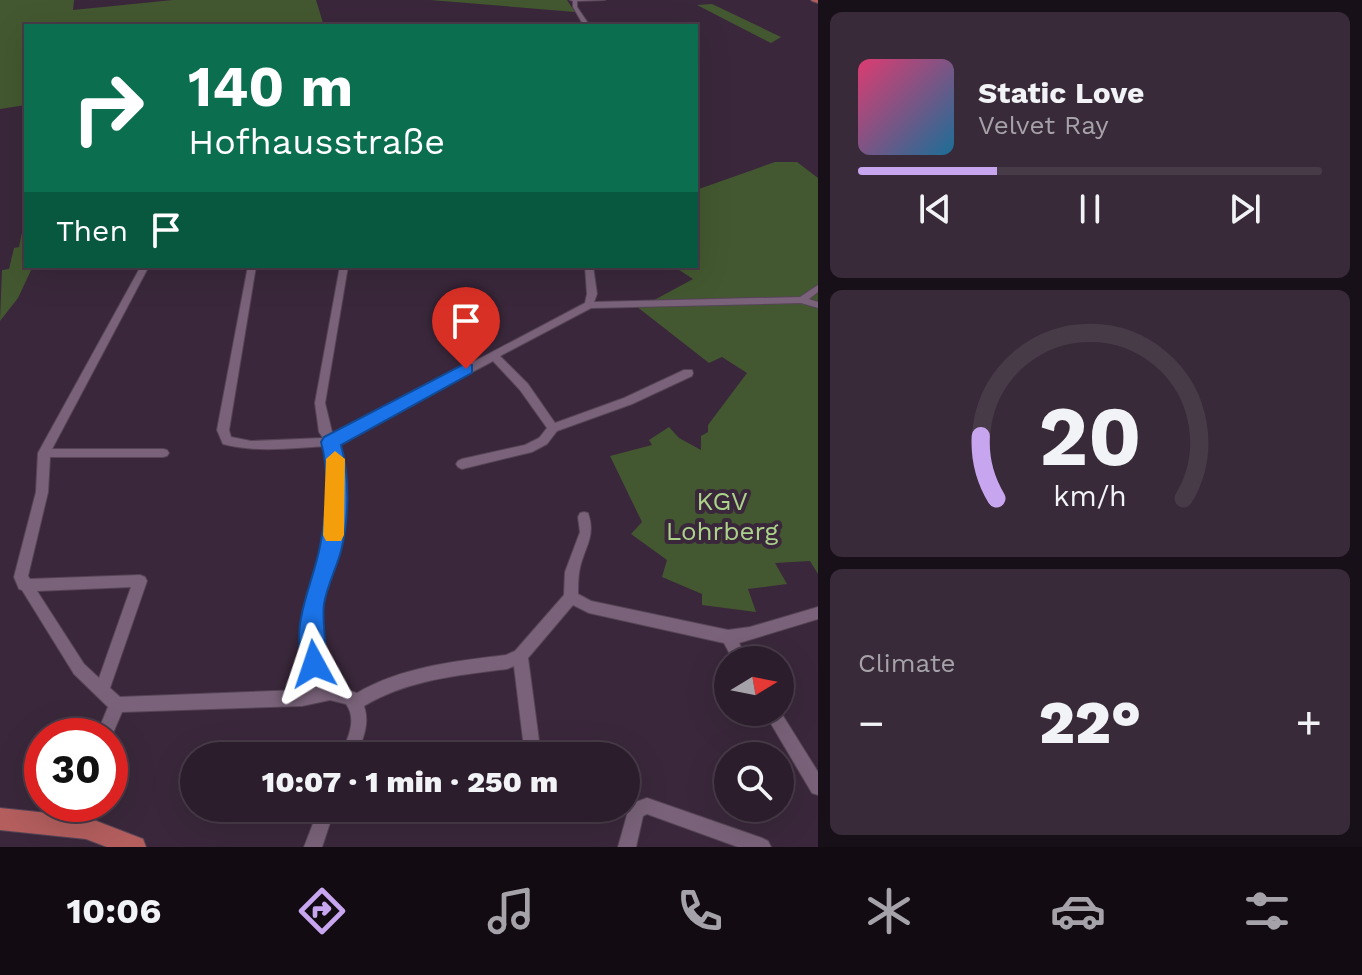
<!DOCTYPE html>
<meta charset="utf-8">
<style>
body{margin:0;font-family:"Work Sans",sans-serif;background:#382a38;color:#f1f3f6;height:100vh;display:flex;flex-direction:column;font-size:30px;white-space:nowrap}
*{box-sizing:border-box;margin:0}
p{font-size:26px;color:#a6a2a9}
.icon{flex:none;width:44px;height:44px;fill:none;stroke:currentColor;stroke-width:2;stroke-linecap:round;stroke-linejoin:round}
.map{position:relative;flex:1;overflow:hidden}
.details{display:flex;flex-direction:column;gap:12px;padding:12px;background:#181018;width:544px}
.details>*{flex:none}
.hud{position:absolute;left:24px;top:24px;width:674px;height:244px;border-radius:0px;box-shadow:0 8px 32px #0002,0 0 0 2px #483b48;background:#0b6e4f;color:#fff;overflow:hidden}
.needle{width:52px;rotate:80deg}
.fabs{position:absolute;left:714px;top:646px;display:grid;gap:16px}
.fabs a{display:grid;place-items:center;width:80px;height:80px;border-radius:50%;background:#2c1d2c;box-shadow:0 8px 32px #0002,0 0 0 2px #483b48;font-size:40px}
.speed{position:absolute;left:24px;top:718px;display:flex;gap:16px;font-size:40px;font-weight:700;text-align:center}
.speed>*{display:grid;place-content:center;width:104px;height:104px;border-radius:50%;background:#2c1d2c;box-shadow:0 8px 32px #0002,0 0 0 2px #483b48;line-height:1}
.speed .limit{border:12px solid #d22;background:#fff;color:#111}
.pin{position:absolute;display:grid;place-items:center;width:68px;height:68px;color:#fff;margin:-82px -34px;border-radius:50% 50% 50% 0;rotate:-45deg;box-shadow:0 0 8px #0007}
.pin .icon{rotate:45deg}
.me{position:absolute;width:88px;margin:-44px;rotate:355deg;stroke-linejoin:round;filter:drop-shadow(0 0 6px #0008)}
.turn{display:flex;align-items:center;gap:28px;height:168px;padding:0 32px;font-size:36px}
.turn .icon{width:104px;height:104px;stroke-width:2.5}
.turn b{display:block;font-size:56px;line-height:68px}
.then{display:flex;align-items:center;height:76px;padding:0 32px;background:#0003;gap:16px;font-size:30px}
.big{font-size:60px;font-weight:800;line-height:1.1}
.details .widget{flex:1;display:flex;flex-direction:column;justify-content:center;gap:12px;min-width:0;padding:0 28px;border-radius:12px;background:#382a38}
.details .dial{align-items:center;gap:0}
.dial svg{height:208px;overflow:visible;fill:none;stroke:#483b48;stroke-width:7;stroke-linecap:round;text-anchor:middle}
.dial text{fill:#f1f3f6;stroke:none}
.song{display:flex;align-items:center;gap:24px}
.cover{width:96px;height:96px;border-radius:12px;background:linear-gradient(135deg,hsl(340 70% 55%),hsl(200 70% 35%))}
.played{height:8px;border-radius:4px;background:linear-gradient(90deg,#c8a6ef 30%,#483b48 30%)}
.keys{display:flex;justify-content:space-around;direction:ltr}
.heat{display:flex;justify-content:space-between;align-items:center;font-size:44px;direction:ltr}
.trip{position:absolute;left:180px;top:742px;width:460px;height:80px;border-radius:40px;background:#2c1d2c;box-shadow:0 8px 32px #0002,0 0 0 2px #483b48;font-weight:800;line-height:80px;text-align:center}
.dock{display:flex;height:128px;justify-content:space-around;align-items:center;background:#120c12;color:#a6a2a9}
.dock .icon{width:56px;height:56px}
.dock .on{color:#c8a6ef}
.dock b{font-size:36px;color:#f1f3f6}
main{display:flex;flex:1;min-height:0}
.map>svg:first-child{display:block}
</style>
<main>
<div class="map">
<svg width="818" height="847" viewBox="0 0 818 847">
<rect width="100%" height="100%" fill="#3a273b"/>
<path fill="#435830" d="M0 0H74L73 10 173 0H316L324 26H26V105L0 109Z
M430 0H567L575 12Z
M712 4 781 37 771 43 697 5Z
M775 162H797L818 178V574L810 561 775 563 787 584 748 589 756 612 702 605V594L662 577 667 560 631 534 642 522 610 456 652 445 649 440 669 427 679 438 701 450V436L708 432V425L747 373 722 357 709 363 636 306 645 305 693 279 673 266H696V190Z
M24 222 26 266H33L18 298 0 321 2 270 9 269 14 248 19 247Z"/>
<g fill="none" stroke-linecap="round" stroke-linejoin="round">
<defs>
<path id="minor" d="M570 0H605L577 1V7L590 26H584L573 7V1Z
M141 266H149L52 449H163L167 450 169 453 167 456 163 457H50L48 492 28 576 30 579 140 575 145 577 147 581 110 688 120 697 302 690 317 687 304 642 306 603 325 549 330 507 328 449 327 446C293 448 257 453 223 444L217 430 248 266H256L229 430 231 437 251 441 323 438 319 432 315 403 340 266H348L325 403 333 436 585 303 587 294 585 266H593L597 294 594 302 800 297 818 285V292L809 299 818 302V308L801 303 591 308 500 356 528 384 555 423 624 398 684 370H692L693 373 692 376 632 404 557 431 547 444 532 452 462 469 458 467 456 464 458 461 462 459 525 445 539 438 547 428 520 390 493 361 337 444 340 449 342 507 337 549 320 603 318 642 329 681 334 686 357 693C401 667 456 661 506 655L515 651 564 595 565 572 580 532 578 517 580 513 584 512 588 513C597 538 582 550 579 573 578 580 578 587 578 594L591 601 728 630 750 627 818 607V619L739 643 748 660H733L724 643 589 613 573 605 528 658 541 756H525L514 666 507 669C459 675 407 680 364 706 370 724 363 739 356 756H340C347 740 358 720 346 704L330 700 302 706 122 712 110 740V736H96L108 707 74 674 22 590 19 589 14 577 36 492 38 453ZM131 587 99 678 84 664 37 591Z
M780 711 818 772V795L812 793 764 712Z
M647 798 762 838 768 841 771 847H738L647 814 643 816 636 847H618L630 804Z
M68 804H84L74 832 68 835 62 832 59 826Z
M319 808H335L322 847H304Z"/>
<path id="major" d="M811 0H818V3L812 1Z
M0 808 86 817 143 839 146 847H107L86 839 0 830Z"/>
</defs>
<use href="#minor" stroke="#564556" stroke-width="2"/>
<use href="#major" stroke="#564556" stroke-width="2"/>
<use href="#minor" fill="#7a637a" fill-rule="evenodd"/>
<use href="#major" fill="#b45e5e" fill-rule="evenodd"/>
</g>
<path fill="#1a73e8" stroke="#114b97" stroke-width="2" d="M466 363 472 365V373L341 445C350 477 349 519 341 551 336 569 327 586 324 604 321 624 330 656 323 672L314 676 306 672C287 628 312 589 320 546 327 513 330 475 321 442L324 437Z"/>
<path fill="#f59e0b" d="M335 451 345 459 344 535 341 541H326L323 535 326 459Z"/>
<g text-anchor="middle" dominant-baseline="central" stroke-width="8" stroke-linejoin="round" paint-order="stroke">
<g font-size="26" fill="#abd289" stroke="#3a273b">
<text x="722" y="501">KGV<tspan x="722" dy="30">Lohrberg</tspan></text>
</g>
</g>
</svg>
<div class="fabs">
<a><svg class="needle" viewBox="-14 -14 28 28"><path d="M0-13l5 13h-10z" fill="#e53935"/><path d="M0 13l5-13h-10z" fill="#a6a2a9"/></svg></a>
<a><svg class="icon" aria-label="search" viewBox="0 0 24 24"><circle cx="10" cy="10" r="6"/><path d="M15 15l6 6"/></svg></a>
</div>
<div class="speed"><div class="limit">30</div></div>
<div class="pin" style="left:466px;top:369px;background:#d93025"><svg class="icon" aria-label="arrive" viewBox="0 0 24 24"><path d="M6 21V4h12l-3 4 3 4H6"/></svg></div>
<svg class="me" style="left:314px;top:664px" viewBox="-20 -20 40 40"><path d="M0-17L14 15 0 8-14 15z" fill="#1a73e8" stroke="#fff" stroke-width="4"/></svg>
<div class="trip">10:07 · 1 min · 250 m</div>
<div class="hud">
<div class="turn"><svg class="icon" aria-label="right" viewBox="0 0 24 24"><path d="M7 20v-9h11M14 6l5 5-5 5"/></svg><div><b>140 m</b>Hofhausstraße</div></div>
<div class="then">Then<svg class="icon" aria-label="arrive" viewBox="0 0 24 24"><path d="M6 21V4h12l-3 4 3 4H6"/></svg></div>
</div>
</div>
<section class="details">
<div class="widget">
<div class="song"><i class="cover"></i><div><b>Static Love</b><p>Velvet Ray</p></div></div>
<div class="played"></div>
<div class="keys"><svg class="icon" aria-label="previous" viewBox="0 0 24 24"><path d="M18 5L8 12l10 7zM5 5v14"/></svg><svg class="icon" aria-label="pause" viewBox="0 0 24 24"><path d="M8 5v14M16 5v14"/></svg><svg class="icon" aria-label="next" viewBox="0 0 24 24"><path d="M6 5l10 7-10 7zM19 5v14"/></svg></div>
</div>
<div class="widget dial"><svg viewBox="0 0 100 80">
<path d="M14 69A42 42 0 1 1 86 69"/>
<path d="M14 69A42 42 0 0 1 8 45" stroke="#c8a6ef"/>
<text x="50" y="56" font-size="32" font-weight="700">20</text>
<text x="50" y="72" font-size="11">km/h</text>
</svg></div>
<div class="widget"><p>Climate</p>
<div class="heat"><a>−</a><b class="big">22°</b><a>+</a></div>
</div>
</section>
</main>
<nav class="dock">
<b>10:06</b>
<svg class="icon on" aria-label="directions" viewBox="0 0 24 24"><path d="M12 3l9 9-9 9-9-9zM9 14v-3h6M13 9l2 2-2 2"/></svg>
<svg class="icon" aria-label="music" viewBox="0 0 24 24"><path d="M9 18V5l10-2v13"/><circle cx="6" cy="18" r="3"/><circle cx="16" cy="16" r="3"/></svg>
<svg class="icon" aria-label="phone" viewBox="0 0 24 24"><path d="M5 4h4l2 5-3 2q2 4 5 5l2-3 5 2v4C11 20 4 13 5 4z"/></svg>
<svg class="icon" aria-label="climate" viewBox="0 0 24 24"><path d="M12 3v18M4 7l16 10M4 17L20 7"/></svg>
<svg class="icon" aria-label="car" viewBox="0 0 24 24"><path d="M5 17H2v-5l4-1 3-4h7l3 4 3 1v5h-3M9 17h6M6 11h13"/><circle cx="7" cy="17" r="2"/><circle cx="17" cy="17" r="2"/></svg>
<svg class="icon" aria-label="filters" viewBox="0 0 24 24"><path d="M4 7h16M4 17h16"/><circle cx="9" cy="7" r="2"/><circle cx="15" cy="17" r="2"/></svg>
</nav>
